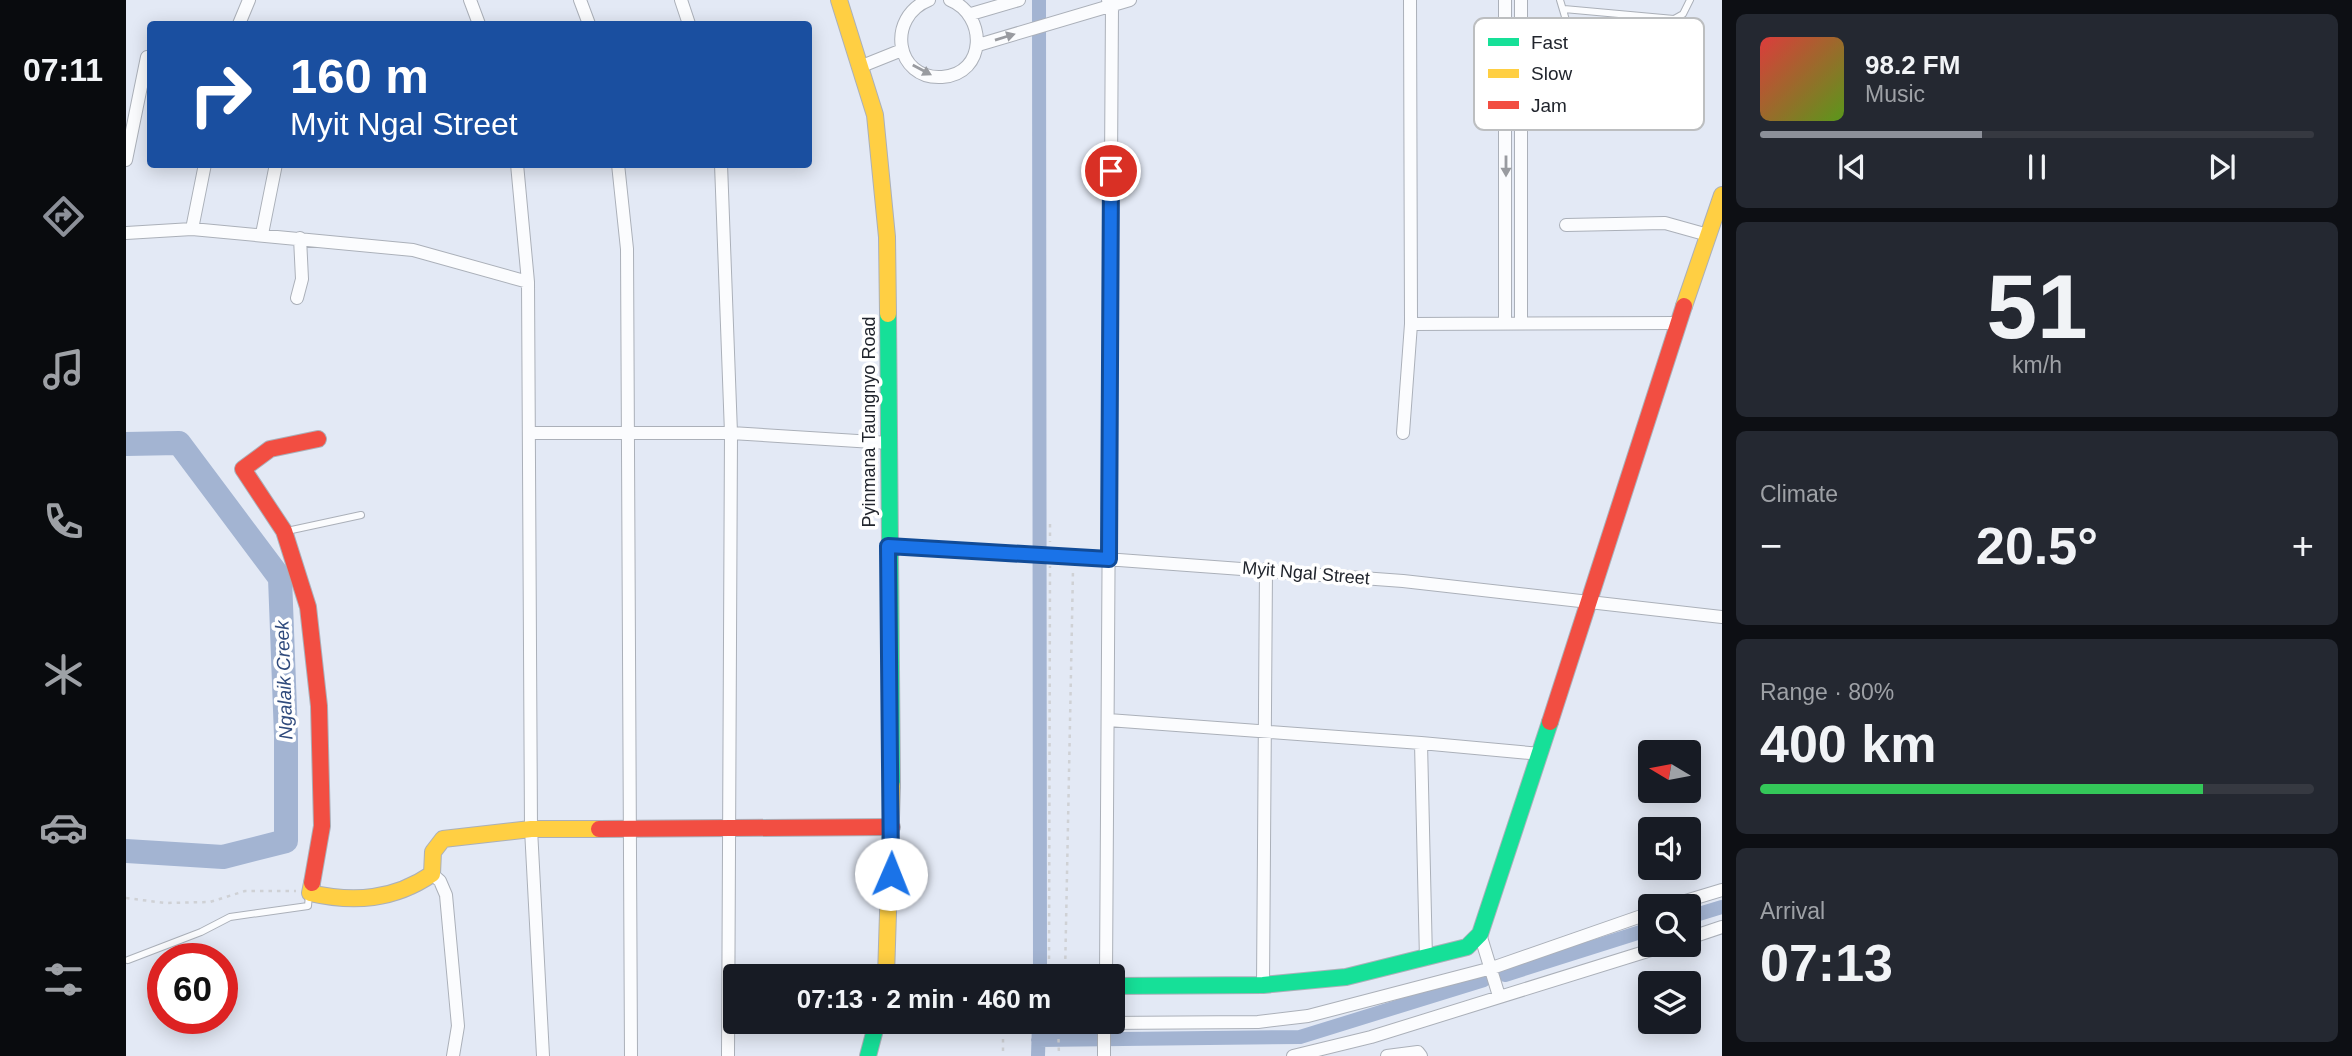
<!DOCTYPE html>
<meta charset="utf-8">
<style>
body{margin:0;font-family:Helvetica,sans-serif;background:#242831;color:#f1f3f6;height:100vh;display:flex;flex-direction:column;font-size:26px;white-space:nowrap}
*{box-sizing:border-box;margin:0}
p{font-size:23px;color:#9ea1a6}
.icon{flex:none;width:38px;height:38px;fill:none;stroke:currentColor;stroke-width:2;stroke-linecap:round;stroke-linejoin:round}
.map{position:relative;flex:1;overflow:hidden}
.drawer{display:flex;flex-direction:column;gap:14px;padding:14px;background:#0d0f14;width:630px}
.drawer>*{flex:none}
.hud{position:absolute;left:21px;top:21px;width:665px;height:147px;border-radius:7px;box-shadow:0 4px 18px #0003;background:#1a4fa0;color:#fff;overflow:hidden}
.needle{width:46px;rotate:280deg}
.buttons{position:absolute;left:1512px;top:740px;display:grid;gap:14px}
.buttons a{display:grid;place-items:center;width:63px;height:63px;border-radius:7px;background:#171b24;box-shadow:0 4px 18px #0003;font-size:35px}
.speed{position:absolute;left:21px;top:943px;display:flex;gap:14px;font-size:35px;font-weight:700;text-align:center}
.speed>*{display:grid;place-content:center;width:91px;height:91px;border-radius:50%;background:#171b24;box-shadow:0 4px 18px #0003;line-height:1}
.speed .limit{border:10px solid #d22;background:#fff;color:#111}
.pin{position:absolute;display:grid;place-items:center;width:60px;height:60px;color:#fff;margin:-30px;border:4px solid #fff;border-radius:50%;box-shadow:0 2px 7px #0007}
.me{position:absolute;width:77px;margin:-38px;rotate:1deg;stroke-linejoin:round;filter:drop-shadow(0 0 5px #0008)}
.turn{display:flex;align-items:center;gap:24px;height:147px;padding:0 28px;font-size:32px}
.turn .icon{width:91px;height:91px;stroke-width:2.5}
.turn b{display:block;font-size:49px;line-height:60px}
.big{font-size:52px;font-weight:700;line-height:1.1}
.drawer .card{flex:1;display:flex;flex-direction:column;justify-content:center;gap:10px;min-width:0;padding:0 24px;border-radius:10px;background:#242831}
.drawer .dial{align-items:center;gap:0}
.dial b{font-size:91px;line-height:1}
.song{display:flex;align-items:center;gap:21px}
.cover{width:84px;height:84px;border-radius:10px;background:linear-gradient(135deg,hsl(0 70% 55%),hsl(90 70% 35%))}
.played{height:7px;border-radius:4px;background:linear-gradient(90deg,#8c9099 40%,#363941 40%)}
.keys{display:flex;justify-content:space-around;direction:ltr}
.heat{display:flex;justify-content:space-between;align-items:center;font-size:38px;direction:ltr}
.charge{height:10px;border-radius:5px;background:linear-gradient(90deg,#34c759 80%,#363941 0)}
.trip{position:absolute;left:597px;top:964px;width:402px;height:70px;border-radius:7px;background:#171b24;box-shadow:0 4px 18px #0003;font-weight:700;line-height:70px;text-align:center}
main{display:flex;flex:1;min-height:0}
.dock{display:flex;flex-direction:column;width:126px;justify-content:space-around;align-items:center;background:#090b0e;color:#9ea1a6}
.dock .icon{width:49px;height:49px}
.dock .on{color:#8c9099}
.dock b{font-size:32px;color:#f1f3f6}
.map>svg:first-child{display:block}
</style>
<main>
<nav class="dock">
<b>07:11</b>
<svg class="icon on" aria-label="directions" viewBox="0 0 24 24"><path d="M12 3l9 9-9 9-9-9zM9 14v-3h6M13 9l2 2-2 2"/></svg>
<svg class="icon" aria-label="music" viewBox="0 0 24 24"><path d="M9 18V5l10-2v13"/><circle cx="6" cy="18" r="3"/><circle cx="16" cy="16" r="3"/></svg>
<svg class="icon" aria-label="phone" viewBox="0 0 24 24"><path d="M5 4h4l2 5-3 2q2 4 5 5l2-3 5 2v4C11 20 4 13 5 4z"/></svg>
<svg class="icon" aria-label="climate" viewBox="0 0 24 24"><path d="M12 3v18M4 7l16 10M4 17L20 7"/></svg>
<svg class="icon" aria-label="car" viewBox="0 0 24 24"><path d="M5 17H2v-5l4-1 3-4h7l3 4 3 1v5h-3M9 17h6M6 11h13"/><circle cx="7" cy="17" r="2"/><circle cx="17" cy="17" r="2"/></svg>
<svg class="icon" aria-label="filters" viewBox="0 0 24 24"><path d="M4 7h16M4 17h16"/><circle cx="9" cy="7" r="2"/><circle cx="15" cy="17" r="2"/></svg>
</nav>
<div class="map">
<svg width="1596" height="1056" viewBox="0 0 1596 1056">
<rect width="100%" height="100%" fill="#e3e9f5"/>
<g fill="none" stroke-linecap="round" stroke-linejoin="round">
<path stroke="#a3b4d2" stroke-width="14" d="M913 0 914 976
M1563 917 1596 907
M1379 975 1524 929
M912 1040 1174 1037 1358 980
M912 1056 913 1022"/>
<path stroke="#a3b4d2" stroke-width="24" d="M0 444 53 443 154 578 160 736V841L97 857 0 851"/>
<defs>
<path id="lane" d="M1434 0 1460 87
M1438 9 1548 19 1557 14 1564 0
M161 531 235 515
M2 960 75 932 104 917 182 906 183 895"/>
<path id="street" d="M344 0 353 24
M454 0 463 24
M555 0 563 24
M803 0C760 17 769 80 816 77 861 74 861 15 824 0
M1379 0V323
M1395 0V323
M845 14 893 0
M113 24 123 0
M852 45 1004 0
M736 66 776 50
M0 160 21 57
M391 164 402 282 405 829 417 1056
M492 164 501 249 505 1056
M595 164 605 433 602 1056
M1440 225 1539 223 1582 235
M66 229 79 164
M0 233 66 229 287 250 402 282
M136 234 150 164
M171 298 176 279 174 238
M1285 324 1552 323
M403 433H605L763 443
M1277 433 1285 324 1284 0
M762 546 907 555
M925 555 1277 581 1596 617
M982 720 1295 743
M306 874 314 881 320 895 332 1026 327 1056
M1543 906 1596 890
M1354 934 1373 996
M1563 938 1596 927
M1300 959 1295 743 1415 754
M980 976 986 5 982 0
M1137 985 1140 569
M978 1023 1132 1022 1182 1016 1366 968 1524 913
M978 1056V1022
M1167 1056 1245 1037 1541 945
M1261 1056 1292 1052 1295 1056"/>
<path id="fast" d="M762 314 766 786
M987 986 1137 985 1220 977 1341 947 1354 934 1424 722
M742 1056 751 1022"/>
<path id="slow" d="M713 0 749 115 761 237 762 314
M1558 306 1596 195
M186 883 184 893C228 903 268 900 306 874L307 852 317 839 405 829H473
M760 976 766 786"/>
<path id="jam" d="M1424 722 1558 306
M473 829 766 827
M186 883 196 826 193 706 182 607 158 531 117 469 144 449 192 439"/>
</defs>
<use href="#lane" stroke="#abb0b9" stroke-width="8"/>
<use href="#street" stroke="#abb0b9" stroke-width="14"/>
<use href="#fast" stroke="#abb0b9" stroke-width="18"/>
<use href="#slow" stroke="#abb0b9" stroke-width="18"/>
<use href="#jam" stroke="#abb0b9" stroke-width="18"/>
<path stroke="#cfd1d5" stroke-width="2.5" stroke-dasharray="3.5 5" stroke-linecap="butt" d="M924 524V542
M0 898 39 903 84 902 119 891H170
M923 976 924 566
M939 976 947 570
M877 1022V1056
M924 1022 930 1031
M932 1022 933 1056"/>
<use href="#lane" stroke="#fbfcfe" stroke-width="6"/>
<use href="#street" stroke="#fbfcfe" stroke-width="12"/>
<use href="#fast" stroke="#16e098" stroke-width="16"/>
<use href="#slow" stroke="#ffcf43" stroke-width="16"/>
<use href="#jam" stroke="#f24e42" stroke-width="16"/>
<defs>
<path id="street-bridge" d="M907 555H925"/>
</defs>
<use href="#street-bridge" stroke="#abb0b9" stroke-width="14" stroke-linecap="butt"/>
<use href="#street-bridge" stroke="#fbfcfe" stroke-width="12"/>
</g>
<defs><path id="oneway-solid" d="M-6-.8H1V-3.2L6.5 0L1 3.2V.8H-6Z" transform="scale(1.75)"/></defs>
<g fill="#999ba0">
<use href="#oneway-solid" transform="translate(879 37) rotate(-17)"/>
<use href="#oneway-solid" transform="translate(796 70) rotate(28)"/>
<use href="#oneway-solid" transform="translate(1380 166) rotate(90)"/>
</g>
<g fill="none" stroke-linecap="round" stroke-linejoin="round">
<defs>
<path id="route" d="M765 874 762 546 983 559 985 171"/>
</defs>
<use href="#route" stroke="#114b97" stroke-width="18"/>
<use href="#route" stroke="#1a73e8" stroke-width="12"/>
</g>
<g text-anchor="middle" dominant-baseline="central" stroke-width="7" stroke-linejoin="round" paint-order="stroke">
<g font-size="18" fill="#21252d" stroke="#fff">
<text transform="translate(743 422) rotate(-90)">Pyinmana Taungnyo Road</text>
<text transform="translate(1180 573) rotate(5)">Myit Ngal Street</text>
</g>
<g font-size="19" font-style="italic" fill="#304b7d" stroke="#fff">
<text transform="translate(158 680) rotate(-92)">Ngalaik Creek</text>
</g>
</g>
<rect x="1348" y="18" width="230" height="112" rx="10" fill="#fff" stroke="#bcbec0" stroke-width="2"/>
<rect x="1362" y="38" width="31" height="8" fill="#16e098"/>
<rect x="1362" y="69" width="31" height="9" fill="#ffcf43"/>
<rect x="1362" y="101" width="31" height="8" fill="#f24e42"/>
<g font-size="19" fill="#21252d">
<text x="1405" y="49">Fast</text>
<text x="1405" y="80">Slow</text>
<text x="1405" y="112">Jam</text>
</g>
</svg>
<div class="buttons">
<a><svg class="needle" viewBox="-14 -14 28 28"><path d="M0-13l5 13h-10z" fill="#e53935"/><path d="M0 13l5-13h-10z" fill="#9ea1a6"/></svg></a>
<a><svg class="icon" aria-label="sound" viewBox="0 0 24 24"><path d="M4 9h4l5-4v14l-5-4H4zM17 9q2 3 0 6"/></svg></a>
<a><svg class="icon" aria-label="search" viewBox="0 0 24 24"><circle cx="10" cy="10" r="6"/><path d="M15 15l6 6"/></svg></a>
<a><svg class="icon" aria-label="layers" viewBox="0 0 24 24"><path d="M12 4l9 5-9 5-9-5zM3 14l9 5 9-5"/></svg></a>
</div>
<div class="speed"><div class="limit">60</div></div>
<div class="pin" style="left:985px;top:171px;background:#d93025"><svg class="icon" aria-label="arrive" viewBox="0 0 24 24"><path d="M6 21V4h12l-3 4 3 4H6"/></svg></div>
<svg class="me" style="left:765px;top:874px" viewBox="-20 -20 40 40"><circle r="19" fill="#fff"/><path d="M0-13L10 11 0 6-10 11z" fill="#1a73e8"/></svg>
<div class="trip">07:13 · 2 min · 460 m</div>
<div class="hud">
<div class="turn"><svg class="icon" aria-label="right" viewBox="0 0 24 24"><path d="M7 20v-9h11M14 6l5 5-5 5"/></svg><div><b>160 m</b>Myit Ngal Street</div></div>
</div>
</div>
<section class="drawer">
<div class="card">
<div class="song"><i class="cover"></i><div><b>98.2 FM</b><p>Music</p></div></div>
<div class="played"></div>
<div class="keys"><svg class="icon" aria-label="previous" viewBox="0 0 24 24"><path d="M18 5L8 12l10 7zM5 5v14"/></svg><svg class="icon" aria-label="pause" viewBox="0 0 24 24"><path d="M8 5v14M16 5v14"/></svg><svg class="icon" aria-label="next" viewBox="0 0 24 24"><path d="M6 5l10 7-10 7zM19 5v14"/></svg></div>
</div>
<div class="card dial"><b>51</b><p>km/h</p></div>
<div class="card"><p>Climate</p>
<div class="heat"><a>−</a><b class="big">20.5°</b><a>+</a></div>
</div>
<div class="card"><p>Range · 80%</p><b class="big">400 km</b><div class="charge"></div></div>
<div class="card"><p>Arrival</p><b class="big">07:13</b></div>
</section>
</main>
